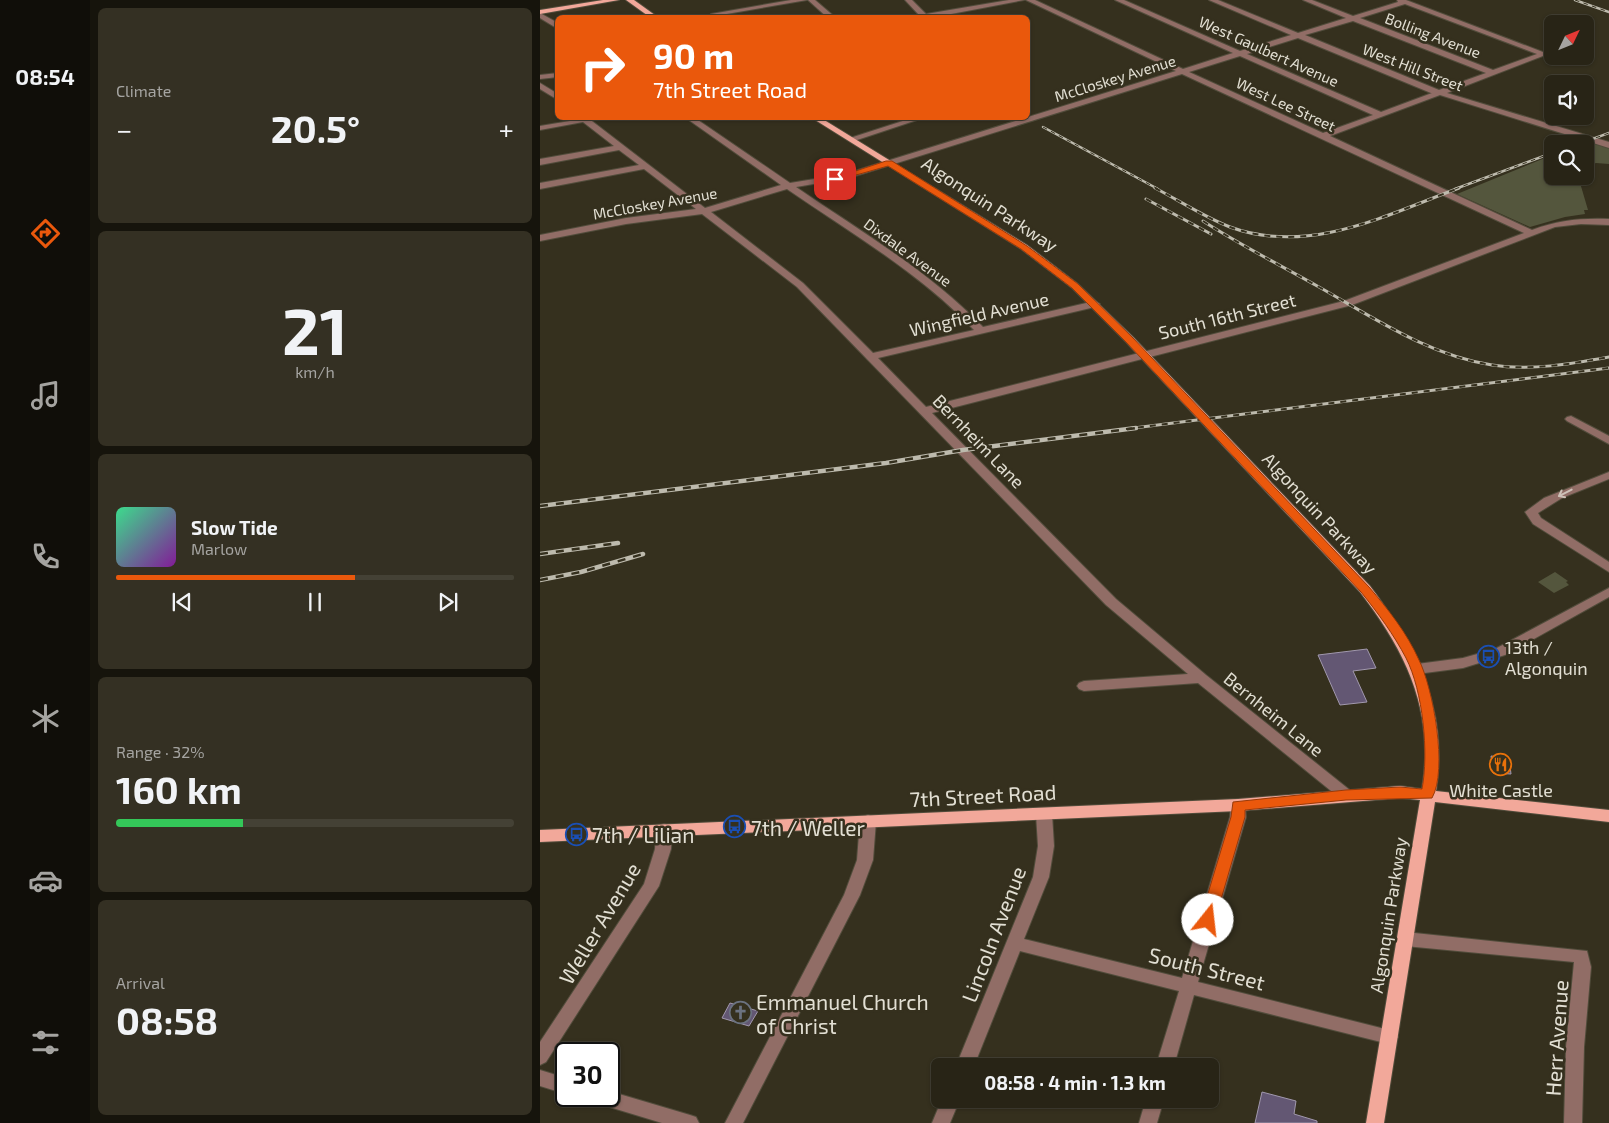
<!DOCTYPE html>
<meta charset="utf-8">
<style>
body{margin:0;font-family:"Exo 2",sans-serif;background:#343023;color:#f1f3f6;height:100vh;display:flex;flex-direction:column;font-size:19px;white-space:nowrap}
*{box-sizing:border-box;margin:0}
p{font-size:16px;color:#a5a4a1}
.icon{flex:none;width:28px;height:28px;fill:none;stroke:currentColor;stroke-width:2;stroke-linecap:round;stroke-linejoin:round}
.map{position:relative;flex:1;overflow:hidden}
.side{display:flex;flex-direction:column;gap:8px;padding:8px;background:#16140c;width:450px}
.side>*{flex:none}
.banner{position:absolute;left:15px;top:15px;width:475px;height:105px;border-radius:8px;box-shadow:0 1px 4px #0004,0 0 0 1px #444135;background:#ea580c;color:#fff;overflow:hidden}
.needle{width:32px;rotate:47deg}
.fabs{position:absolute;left:1004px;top:15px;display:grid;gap:10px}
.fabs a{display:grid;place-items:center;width:50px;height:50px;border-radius:8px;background:#282416;box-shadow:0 1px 4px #0004,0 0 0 1px #444135;font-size:25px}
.speed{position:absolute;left:15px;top:1042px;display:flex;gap:10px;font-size:25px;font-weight:700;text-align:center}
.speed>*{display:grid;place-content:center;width:65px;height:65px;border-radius:50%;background:#282416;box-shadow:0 1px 4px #0004,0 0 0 1px #444135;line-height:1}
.speed .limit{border:2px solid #111;border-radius:8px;background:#fff;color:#111}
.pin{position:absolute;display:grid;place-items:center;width:42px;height:42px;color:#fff;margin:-21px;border-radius:10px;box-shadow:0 2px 8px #0006}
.me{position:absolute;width:55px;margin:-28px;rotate:16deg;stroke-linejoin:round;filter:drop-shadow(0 0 4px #0008)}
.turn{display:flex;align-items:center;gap:18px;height:105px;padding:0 15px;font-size:22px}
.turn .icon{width:65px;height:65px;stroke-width:2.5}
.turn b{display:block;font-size:35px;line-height:42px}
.big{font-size:38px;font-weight:700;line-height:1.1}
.side .tile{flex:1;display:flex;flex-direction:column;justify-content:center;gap:8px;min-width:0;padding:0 18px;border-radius:8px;background:#343023}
.side .dial{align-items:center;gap:0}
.dial b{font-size:65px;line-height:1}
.song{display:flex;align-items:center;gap:15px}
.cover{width:60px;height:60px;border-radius:8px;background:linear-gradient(135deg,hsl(150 70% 55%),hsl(290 70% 35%))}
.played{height:5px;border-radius:2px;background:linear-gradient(90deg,#ea580c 60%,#444135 60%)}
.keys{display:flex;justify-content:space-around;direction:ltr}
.heat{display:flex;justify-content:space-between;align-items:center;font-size:28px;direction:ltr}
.charge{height:8px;border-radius:4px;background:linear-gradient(90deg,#34c759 32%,#444135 0)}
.trip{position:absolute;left:391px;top:1058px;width:288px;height:50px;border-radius:8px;background:#282416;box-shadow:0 1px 4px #0004,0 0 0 1px #444135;font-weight:700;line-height:50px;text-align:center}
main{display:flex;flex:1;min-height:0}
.tab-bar{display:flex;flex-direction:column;width:90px;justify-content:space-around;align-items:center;background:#100e09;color:#a5a4a1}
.tab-bar .icon{width:35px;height:35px}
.tab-bar .selected{color:#ea580c}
.tab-bar b{font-size:22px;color:#f1f3f6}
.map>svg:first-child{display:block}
</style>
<main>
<nav class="tab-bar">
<b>08:54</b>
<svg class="icon selected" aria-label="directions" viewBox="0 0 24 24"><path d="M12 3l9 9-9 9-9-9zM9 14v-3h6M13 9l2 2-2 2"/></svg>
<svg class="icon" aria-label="music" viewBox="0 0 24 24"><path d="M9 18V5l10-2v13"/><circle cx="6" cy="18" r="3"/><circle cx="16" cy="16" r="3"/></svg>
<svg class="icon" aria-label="phone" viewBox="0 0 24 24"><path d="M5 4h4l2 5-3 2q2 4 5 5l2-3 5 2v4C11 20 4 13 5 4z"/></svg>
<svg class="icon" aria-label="climate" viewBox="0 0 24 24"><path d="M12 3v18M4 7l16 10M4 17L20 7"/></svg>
<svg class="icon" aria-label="car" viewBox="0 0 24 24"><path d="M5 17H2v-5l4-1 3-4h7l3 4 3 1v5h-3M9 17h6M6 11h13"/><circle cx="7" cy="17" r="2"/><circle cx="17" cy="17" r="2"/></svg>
<svg class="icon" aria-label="filters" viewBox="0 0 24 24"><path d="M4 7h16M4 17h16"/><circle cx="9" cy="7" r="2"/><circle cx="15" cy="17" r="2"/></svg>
</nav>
<section class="side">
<div class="tile"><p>Climate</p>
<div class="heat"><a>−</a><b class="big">20.5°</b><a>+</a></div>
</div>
<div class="tile dial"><b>21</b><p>km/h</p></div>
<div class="tile">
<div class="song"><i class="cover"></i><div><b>Slow Tide</b><p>Marlow</p></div></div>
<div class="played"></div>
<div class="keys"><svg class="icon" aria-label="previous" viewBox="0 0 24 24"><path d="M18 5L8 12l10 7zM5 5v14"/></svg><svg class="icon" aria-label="pause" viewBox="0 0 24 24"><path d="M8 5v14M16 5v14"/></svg><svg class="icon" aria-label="next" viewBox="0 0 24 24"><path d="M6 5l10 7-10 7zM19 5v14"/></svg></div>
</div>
<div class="tile"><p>Range · 32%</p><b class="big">160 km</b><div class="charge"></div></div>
<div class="tile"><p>Arrival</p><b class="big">08:58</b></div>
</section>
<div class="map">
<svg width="1069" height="1123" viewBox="0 0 1069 1123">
<rect width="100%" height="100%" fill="#35301e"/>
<path fill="#54563d" d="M1049 142 1069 148V164L1056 163 1045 167 1044 144Z
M1012 155V176H1038L1048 210H1044L1045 214 1025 217 990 227 917 194Z
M1015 572 1028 581 1026 582 1029 585 1014 593 998 582Z"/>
<path fill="#635773" stroke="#a198ad" d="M827 649 836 668 813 671 827 702 800 705 778 655Z
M951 756 969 758 971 774 953 773Z
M190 1003 218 1011 209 1026 182 1018Z
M722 1092 756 1101 754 1114 777 1121V1123H715Z"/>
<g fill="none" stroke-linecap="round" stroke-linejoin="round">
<defs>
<path id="minor" d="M251 0H267L175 16 171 14Z
M268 0H275L296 18H288Z
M365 0H372L386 14 469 0H484L390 18H371L379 15Z
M486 0H495L643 69 693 53 575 0H584L700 51 751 35 669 0H678L758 33 806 18 763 0H772L813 16 858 2 857 0H866L1008 54 907 93 1069 142V148L900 95 790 136 992 230C1018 220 1041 218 1069 219V225L1041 224 1015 227 812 305 392 413 576 599 666 675 811 791 813 795 811 799 806 801 801 799 658 683 544 691 539 689 537 686 539 683 544 681 648 674 566 605 257 287 162 214 86 224 0 241V235L86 218 156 209 104 169 0 189V183L99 165 79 150 0 165V159L74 146 43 122 0 130V126L48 118 165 208 241 185 146 118H155L250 183 305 174 636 71ZM865 4 997 54 953 70 820 18ZM813 21 946 73 899 90 765 35ZM758 38 891 93H892L841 112 707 54ZM700 56 833 115 783 133 649 72ZM642 74 984 233 804 301 386 407 338 358 555 307 560 304 555 301 443 327C389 271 320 231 256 187L309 178ZM247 189C311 233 380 273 434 330L333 353 263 283 171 212Z
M0 13 18 23V29L0 18Z
M18 73V77L0 79V75Z
M0 83 18 94V100L0 89Z
M372 118H383L314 141 307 139Z
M1031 416 1069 436V444L1027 421 1025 419 1027 417Z
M1069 472V479L1022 498 998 513 1001 518 1069 562V572L993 524 985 512 1004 498Z
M1069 588V597L965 655 923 668 877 674 872 672 870 669 872 666 877 664 923 658 955 649Z
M698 799 703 801 705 805 706 817 658 982 849 1030 855 1032 858 1037 855 1042 849 1044 654 995 634 1066H616L639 991 480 951 434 1066H416L493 877 498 846 496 814 499 810 504 808 509 810 512 814 514 846 509 877 484 939 642 978 690 817 691 805 693 801Z
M328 815 333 817 336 821 333 860 320 895 203 1123H185L304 895 317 860 320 821 323 817Z
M124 824 129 826 132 830 131 849 119 886 6 1062 0 1065V1042L104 884 115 849 116 830 119 826Z
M865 932 1047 951 1051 967 1044 1047 1042 1123H1024L1026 1047 1034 962 865 946 859 944 857 939 859 934Z
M0 1070 26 1078V1094L0 1086Z
M69 1091 150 1115 156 1117 159 1123H122L53 1102 50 1096H69Z
M402 1099H420L410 1123H392Z
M606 1099H624L617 1123H599Z"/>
<path id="major" d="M63 0H79L0 14V10Z
M86 0H94L119 18H111Z
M272 118H281L487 245 538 284 594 338 830 586C877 648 909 710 896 791L1069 810V822L895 802 844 1123H826L880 800 860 798 698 811 0 842V830L698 799 860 786 882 789C895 711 866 652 820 592L586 342 532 288 481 249Z"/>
</defs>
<use href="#minor" stroke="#514c3b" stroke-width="2"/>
<use href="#major" stroke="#514c3b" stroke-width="2"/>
<use href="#minor" fill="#916d66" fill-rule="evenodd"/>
<use href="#major" fill="#f2a89a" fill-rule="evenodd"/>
<defs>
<path id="rail-far2" d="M1035 0 1069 12
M503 127 618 189
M1039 144 1069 133
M915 189 1012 153"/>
<path id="rail-far1" d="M615 188C640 201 664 217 690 227 769 256 846 215 919 188
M606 199 671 234
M663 221C700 245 740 265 779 287 834 318 888 355 952 365 990 371 1031 364 1069 357
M586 429 1069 368"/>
<path id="rail" d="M0 506 346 463 423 450 596 428
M0 554 78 543
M0 580 41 572 103 554"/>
</defs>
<use href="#rail-far2" stroke="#bdbaad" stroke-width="2.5"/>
<use href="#rail-far1" stroke="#bdbaad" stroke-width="3"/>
<use href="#rail" stroke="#bdbaad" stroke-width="4.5"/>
<use href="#rail-far2" stroke="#35301e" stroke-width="1" stroke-dasharray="4.5" stroke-linecap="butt"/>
<use href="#rail-far1" stroke="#35301e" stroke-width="2" stroke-dasharray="6" stroke-linecap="butt"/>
<use href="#rail" stroke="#35301e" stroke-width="2.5" stroke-dasharray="8" stroke-linecap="butt"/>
</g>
<defs><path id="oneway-shaft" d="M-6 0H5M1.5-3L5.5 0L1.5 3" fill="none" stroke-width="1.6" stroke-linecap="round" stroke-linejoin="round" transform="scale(1.25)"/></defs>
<use stroke="#cec2b8" href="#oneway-shaft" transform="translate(1025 493) rotate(153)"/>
<path fill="#ea580c" stroke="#983908" d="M346 161H352L487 246 538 284 593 338 829 587C848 609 867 633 879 660 893 688 908 770 892 798L806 800 705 810V817L675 920 673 925H662L660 920 691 817 693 802 806 790 860 787 882 789C889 753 883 691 866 658 854 635 838 613 821 592L586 342 532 288 481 249 348 166 295 181 291 179Z"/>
<defs>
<symbol id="bus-ring" viewBox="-11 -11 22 22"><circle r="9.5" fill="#35301e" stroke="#1a4fb4" stroke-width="1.5"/><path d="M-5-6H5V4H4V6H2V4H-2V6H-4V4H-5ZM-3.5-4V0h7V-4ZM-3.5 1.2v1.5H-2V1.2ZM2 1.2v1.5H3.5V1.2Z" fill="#1a4fb4"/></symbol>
<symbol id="restaurant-ring" viewBox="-11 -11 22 22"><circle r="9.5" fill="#35301e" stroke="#e8710a" stroke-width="1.5"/><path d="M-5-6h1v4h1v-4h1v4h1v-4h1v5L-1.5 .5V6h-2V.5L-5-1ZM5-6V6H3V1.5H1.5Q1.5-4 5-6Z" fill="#e8710a"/></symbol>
<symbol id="church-ring" viewBox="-11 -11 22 22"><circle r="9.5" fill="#35301e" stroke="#6b7280" stroke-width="1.5"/><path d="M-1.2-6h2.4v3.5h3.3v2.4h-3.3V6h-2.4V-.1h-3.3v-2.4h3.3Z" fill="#6b7280"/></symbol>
</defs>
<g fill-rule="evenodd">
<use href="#bus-ring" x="936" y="644" width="25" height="25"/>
<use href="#restaurant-ring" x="948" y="752" width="25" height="25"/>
<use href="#bus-ring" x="182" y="814" width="25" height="25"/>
<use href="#bus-ring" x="24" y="822" width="25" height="25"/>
<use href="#church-ring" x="188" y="1000" width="25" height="25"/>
</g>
<g text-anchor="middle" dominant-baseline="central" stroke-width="5" stroke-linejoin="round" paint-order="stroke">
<g font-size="15" fill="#e2dfd3" stroke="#35301e">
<text transform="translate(893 35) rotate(21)">Bolling Avenue</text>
<text transform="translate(729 51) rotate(24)">West Gaulbert Avenue</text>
<text transform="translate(873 67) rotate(21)">West Hill Street</text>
<text transform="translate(575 78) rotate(-17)">McCloskey Avenue</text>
<text transform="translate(746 104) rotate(25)">West Lee Street</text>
<text transform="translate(115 203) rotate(-10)">McCloskey Avenue</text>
<text transform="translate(368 252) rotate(36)">Dixdale Avenue</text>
</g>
<g font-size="18" fill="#e2dfd3" stroke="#35301e">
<text transform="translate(450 204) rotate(33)">Algonquin Parkway</text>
<text transform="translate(439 314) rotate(-13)">Wingfield Avenue</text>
<text transform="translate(687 316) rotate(-14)">South 16th Street</text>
<text transform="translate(439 441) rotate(46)">Bernheim Lane</text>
<text transform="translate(780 513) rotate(47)">Algonquin Parkway</text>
<text transform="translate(734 714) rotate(39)">Bernheim Lane</text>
<text transform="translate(848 915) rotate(-81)">Algonquin Parkway</text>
</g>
<g font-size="18" fill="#e2dfd3" stroke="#35301e" text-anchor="start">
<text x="965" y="647">13th /<tspan x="965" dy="21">Algonquin</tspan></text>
<text x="961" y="790" text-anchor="middle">White Castle</text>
</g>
<g font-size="21" fill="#e2dfd3" stroke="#35301e">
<text transform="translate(443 795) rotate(-3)">7th Street Road</text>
<text transform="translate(59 923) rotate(-59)">Weller Avenue</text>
<text transform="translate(453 934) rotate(-69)">Lincoln Avenue</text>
<text transform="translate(667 968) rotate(14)">South Street</text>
<text transform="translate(1016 1038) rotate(-86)">Herr Avenue</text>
</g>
<g font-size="21" fill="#e2dfd3" stroke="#35301e" text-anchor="start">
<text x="211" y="827">7th / Weller</text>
<text x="52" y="834">7th / Lilian</text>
<text x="216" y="1001">Emmanuel Church<tspan x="216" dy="24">of Christ</tspan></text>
</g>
</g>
</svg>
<div class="fabs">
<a><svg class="needle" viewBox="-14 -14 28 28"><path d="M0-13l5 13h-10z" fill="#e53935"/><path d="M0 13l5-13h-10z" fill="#a5a4a1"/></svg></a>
<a><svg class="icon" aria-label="sound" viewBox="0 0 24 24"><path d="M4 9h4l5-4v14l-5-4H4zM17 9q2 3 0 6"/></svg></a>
<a><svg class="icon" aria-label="search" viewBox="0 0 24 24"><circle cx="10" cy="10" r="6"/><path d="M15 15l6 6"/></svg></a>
</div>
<div class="speed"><div class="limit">30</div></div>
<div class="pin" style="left:295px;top:179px;background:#d93025"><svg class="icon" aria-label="arrive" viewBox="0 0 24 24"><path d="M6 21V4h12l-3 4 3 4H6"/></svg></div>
<svg class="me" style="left:668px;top:920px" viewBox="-20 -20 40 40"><circle r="19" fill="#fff"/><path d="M0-13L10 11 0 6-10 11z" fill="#ea580c"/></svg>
<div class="trip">08:58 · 4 min · 1.3 km</div>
<div class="banner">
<div class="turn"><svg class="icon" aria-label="right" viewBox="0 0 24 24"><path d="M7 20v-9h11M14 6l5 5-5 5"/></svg><div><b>90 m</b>7th Street Road</div></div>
</div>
</div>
</main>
